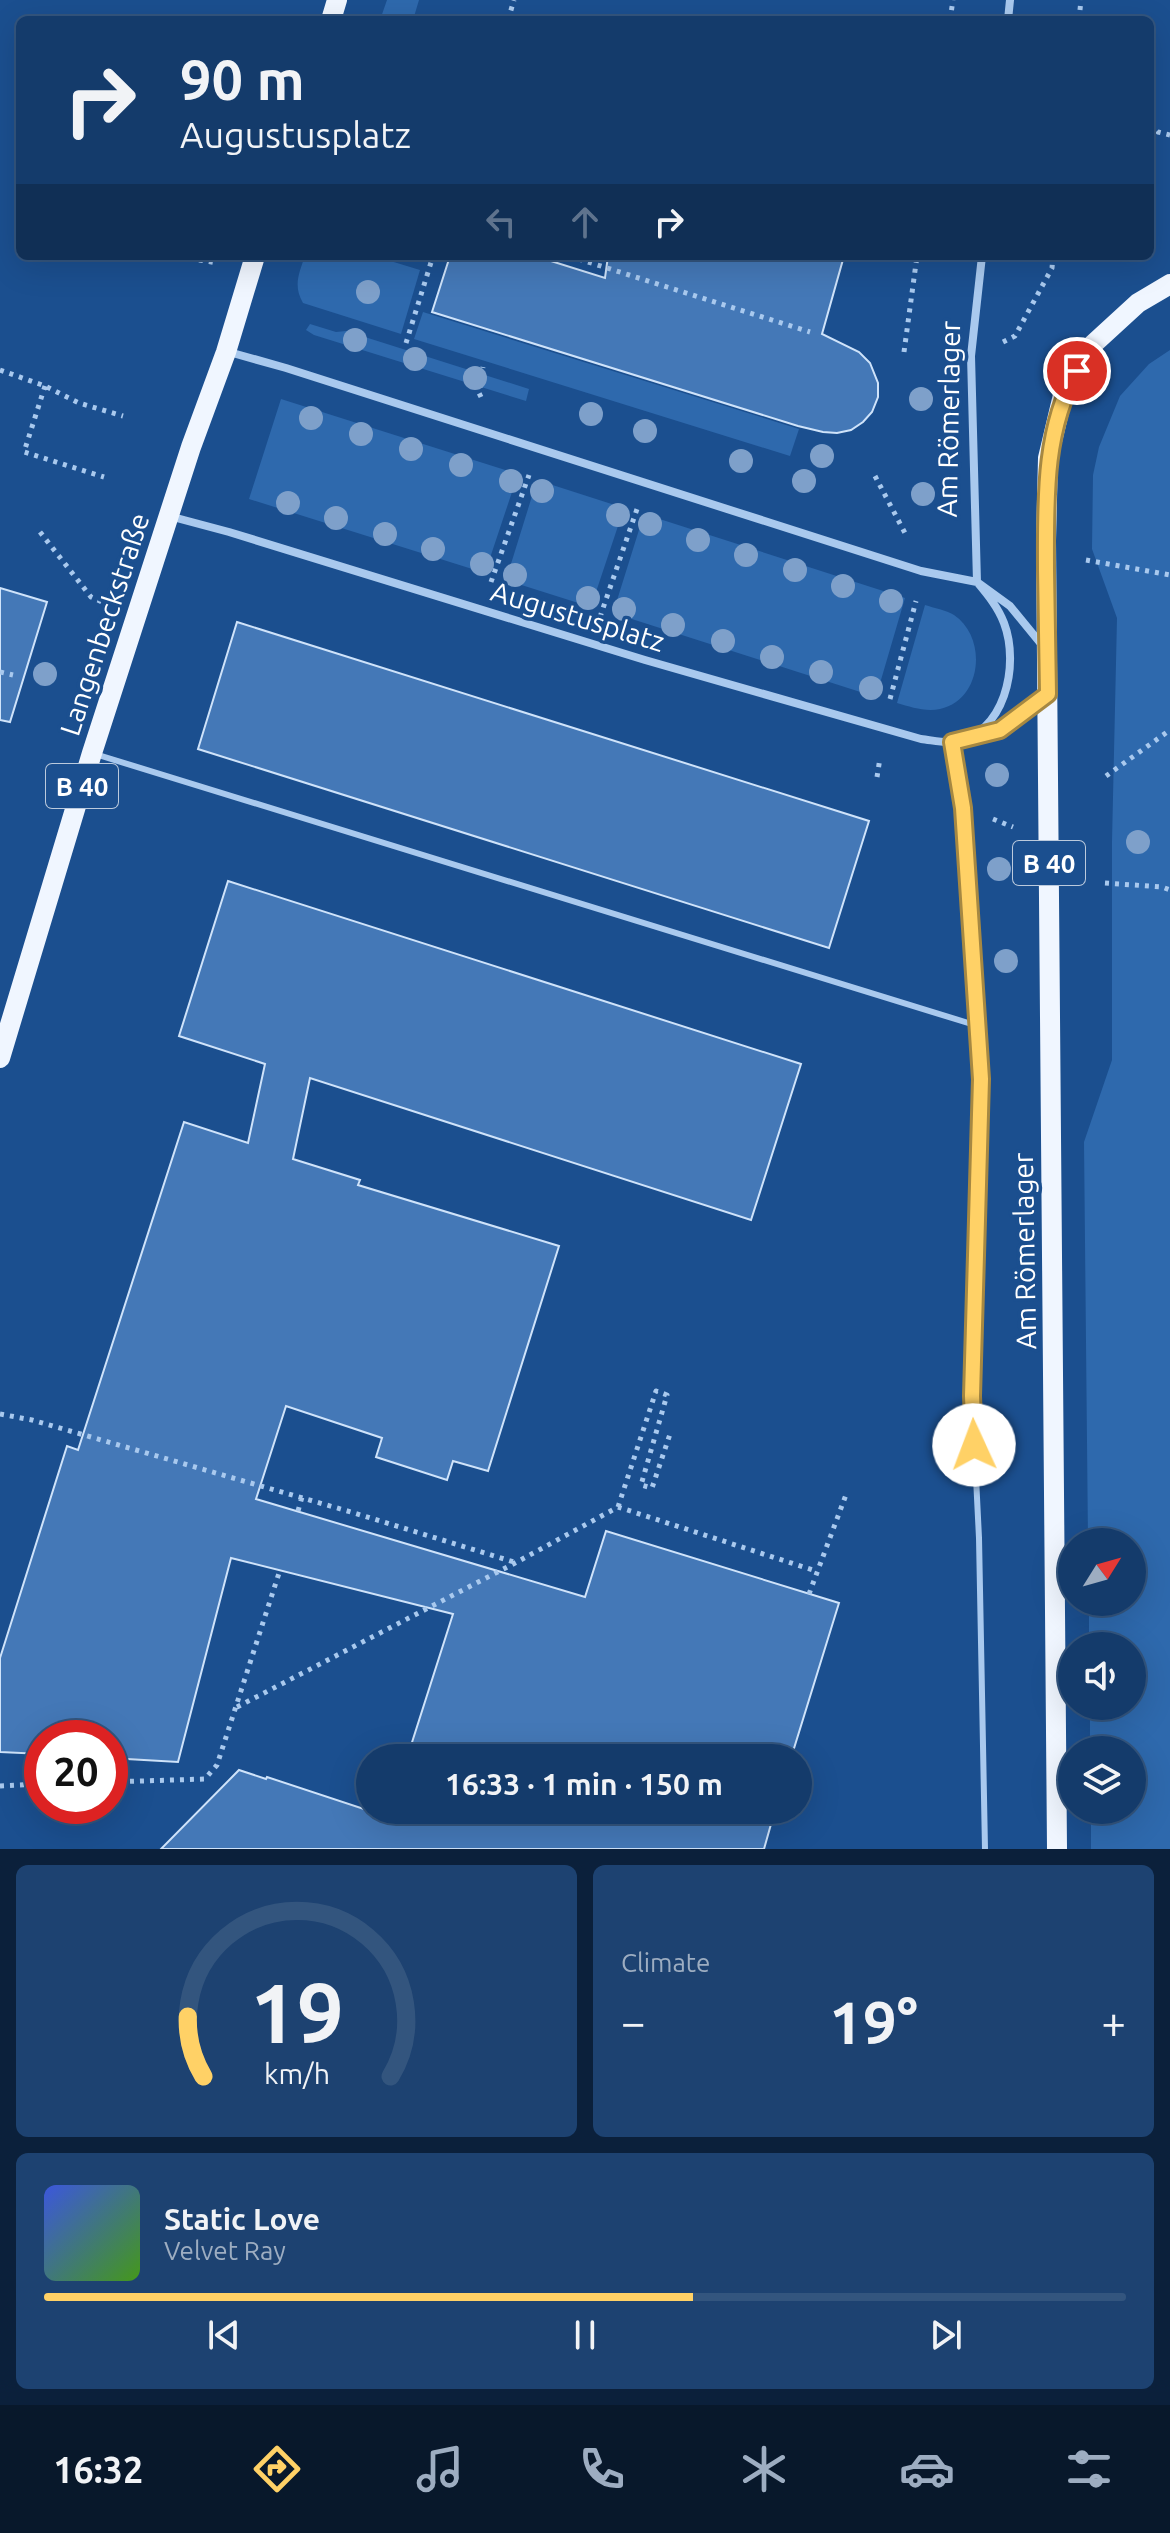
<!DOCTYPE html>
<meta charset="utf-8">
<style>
body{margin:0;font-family:Ubuntu,sans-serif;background:#1d4271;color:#f1f3f6;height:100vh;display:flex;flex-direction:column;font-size:30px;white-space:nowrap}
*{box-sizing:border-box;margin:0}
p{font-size:26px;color:#9dadc1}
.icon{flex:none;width:44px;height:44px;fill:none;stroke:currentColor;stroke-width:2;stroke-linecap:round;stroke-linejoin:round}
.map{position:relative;height:1849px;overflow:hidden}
.drawer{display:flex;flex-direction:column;gap:16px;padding:16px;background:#0b203b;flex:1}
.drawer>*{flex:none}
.hud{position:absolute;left:16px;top:16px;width:1138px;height:244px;border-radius:12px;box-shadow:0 8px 32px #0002,0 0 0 2px #33557e;background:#143b6b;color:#f1f3f6;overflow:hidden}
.needle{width:52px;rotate:53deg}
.tools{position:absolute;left:1058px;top:1528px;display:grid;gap:16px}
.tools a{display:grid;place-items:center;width:88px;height:88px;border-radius:50%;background:#143b6b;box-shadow:0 8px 32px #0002,0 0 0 2px #33557e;font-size:40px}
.speed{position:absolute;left:24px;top:1720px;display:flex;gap:16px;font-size:40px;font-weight:700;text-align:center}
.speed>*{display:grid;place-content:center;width:104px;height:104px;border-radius:50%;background:#143b6b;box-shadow:0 8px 32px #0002,0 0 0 2px #33557e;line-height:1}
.speed .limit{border:12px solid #d22;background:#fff;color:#111}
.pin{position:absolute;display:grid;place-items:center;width:68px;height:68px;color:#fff;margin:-34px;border:4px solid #fff;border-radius:50%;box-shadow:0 2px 8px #0007}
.me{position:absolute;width:88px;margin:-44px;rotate:358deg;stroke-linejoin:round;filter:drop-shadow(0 0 6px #0008)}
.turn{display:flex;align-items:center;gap:28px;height:168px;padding:0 32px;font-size:36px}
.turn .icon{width:104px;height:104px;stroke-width:2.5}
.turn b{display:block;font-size:56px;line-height:68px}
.lanes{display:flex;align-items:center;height:76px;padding:0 32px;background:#0003;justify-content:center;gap:40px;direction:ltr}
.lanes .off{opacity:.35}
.big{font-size:60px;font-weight:700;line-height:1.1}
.drawer .widget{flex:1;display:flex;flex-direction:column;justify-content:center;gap:12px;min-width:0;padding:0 28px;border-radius:12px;background:#1d4271}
.drawer .dial{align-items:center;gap:0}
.dial svg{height:208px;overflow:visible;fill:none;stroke:#33557e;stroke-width:7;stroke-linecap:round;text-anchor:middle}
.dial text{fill:#f1f3f6;stroke:none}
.song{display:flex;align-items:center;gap:24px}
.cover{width:96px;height:96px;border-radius:12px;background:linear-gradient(135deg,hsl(230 70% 55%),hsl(100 70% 35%))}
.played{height:8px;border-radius:4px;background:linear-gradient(90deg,#ffd166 60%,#33557e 60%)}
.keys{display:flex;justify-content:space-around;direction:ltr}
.heat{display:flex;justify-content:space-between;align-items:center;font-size:44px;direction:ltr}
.drawer .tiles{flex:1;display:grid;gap:16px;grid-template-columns:1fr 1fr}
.widget:last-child{grid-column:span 2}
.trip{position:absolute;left:356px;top:1744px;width:456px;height:80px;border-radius:40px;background:#143b6b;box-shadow:0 8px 32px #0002,0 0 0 2px #33557e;font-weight:700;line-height:80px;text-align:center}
.tabs{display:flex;height:128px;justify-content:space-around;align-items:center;background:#08182b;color:#9dadc1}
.tabs .icon{width:56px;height:56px}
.tabs .current{color:#ffd166}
.tabs b{font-size:36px;color:#f1f3f6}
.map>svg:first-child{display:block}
</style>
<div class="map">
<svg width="1170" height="1849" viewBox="0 0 1170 1849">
<rect width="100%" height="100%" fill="#1b4f8f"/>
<path fill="#2e69ad" d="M387 0H419L413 20H380Z
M305 256H374L420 270 401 334 303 303C293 286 299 273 305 256Z
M423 312 799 429 790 456 414 339Z
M310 324 336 332 346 331 529 389 526 401 314 335 306 330Z
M1170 350V1849H1091V1810H1132V1750H1090V1706H1132V1646H1089V1602H1132V1542H1088L1084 1142 1112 1060V842L1117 618 1092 549 1093 475 1099 447 1120 396 1149 364Z
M281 399 518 474 485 573 249 499Z
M537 480 624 508 591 607 506 580Z
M644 514 905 598 876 697 613 613Z
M925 605C934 608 946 610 954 615 988 638 982 700 940 709 925 712 911 707 897 703Z"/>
<path fill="#4478b7" stroke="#cfe3fa" stroke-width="2" d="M450 256H535L605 278 608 256H844L822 334 859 352 870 363 878 383V397L872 412 863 422 851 430 837 433 823 432 798 426 432 312Z
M0 588 47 602 10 722 0 720Z
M237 622 869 821 829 948 198 749Z
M228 881 801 1064 751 1220 310 1078 293 1159 360 1180 358 1185 559 1246 488 1471 453 1461 447 1480 376 1457 382 1438 286 1406 256 1499 585 1597 606 1531 839 1603 791 1758H407L453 1614 231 1558 178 1762 110 1758V1738H42V1754L0 1752V1658L67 1446 78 1450 184 1122 248 1143 265 1064 179 1036Z
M239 1770 266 1779 267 1777 388 1817 390 1810H775L764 1849H161Z"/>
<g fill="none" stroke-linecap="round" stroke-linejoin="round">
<path stroke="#a9c9ee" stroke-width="5" stroke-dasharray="4 6" stroke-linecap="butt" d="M508 20 514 0
M950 20 953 0
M1079 20 1081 0
M1150 124 1158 132 1170 135
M569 256 810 332
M199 260 217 263
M1003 342 1015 336 1052 268 1053 256
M406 343 433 256
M904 352 917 256
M0 370 45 386 79 403 123 416
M45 386 24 452 104 477
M481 397 479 393 483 367
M875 476 906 535
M40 532 91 597 102 602
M1086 560 1170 575
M491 582 529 475
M600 617 637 509
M0 672 13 675
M890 699 916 601
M1106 776 1170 730
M877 777 880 758
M993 819 1013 827
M1105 883 1162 887 1170 890
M0 1414 32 1420 351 1512 514 1562
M618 1507 656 1391 667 1395 641 1485 652 1488 671 1431
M298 1511 302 1497
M809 1594 847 1492
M237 1707 515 1563 618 1507 816 1571
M110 1782 205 1779 217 1765 280 1570
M0 1786 42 1784"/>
<path stroke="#a9c9ee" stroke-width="6" d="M952 742 963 808 981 1079 972 1396 979 1538 985 1849
M95 754 978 1026"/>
<path stroke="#a9c9ee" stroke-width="8" d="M1008 20 1010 0
M229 352 286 368 921 571 977 582 1010 606 1042 645
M169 516 229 532 645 660 921 739C931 740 942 743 952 742 1005 736 1020 665 1004 623 998 607 987 594 977 582
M977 582 971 356 982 256
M981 733 1000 730 1044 697"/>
<path stroke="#f0f6ff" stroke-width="20" d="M331 20 337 0
M0 1058 92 753 191 447 226 352 255 256
M1057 1849 1046 541 1048 458 1063 395 1090 347 1138 303 1170 284"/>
</g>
<g fill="#7ea0ca">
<circle cx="368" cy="292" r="12"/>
<circle cx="355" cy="340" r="12"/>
<circle cx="415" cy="359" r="12"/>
<circle cx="475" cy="378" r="12"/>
<circle cx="921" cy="399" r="12"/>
<circle cx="591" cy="414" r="12"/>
<circle cx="311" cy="418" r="12"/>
<circle cx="645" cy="431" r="12"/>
<circle cx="361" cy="434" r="12"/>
<circle cx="411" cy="449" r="12"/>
<circle cx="822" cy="456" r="12"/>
<circle cx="741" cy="461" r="12"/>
<circle cx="461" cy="465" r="12"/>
<circle cx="511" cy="481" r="12"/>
<circle cx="804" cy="481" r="12"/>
<circle cx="542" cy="491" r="12"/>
<circle cx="923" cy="494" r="12"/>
<circle cx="288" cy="503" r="12"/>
<circle cx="618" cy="515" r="12"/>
<circle cx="336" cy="518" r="12"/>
<circle cx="650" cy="524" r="12"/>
<circle cx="385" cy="534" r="12"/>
<circle cx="698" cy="540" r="12"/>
<circle cx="433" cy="549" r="12"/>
<circle cx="746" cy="555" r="12"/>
<circle cx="482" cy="564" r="12"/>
<circle cx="795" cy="570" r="12"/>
<circle cx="515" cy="575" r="12"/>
<circle cx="843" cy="586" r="12"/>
<circle cx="588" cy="598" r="12"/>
<circle cx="891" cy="601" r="12"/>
<circle cx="624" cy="609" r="12"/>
<circle cx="673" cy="625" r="12"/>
<circle cx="723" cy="641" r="12"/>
<circle cx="772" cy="657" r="12"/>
<circle cx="821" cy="672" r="12"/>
<circle cx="45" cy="674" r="12"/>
<circle cx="871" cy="688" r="12"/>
<circle cx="997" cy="775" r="12"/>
<circle cx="1138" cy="842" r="12"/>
<circle cx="999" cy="869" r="12"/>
<circle cx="1006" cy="961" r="12"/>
</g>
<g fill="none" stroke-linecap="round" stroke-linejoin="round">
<defs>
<path id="route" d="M974 1445 972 1396 981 1079 963 808 952 742 1000 730 1048 694C1047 653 1047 611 1046 570 1046 503 1043 431 1077 371"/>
</defs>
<use href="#route" stroke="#a68842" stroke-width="20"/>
<use href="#route" stroke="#ffd166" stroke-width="14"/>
</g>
<g text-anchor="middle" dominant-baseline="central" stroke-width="7" stroke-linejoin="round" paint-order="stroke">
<g fill="#1b4f8f" stroke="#bbcadd" stroke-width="2">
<rect x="46" y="764" width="72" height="44" rx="6"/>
<rect x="1013" y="841" width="72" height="44" rx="6"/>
</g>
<g font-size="26" font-weight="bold" fill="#fff">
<text x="82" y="786">B 40</text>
<text x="1049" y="863">B 40</text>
</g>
<g font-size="28" fill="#fff" stroke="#1b4f8f">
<text transform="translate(948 419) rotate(-89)">Am Römerlager</text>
<text transform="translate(578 616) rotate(17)">Augustusplatz</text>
<text transform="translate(104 624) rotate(-72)">Langenbeckstraße</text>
<text transform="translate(1024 1251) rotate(-91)">Am Römerlager</text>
</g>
</g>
</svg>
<div class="tools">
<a><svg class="needle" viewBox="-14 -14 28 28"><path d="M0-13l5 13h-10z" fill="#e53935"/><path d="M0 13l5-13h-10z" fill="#9dadc1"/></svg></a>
<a><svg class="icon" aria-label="sound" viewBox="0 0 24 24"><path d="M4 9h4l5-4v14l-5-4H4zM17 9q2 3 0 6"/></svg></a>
<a><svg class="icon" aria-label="layers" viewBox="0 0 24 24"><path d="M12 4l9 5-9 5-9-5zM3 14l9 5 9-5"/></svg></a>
</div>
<div class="speed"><div class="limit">20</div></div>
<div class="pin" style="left:1077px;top:371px;background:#d93025"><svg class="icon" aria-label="arrive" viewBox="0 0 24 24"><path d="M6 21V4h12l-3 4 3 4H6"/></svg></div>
<svg class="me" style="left:974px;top:1445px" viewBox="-20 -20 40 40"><circle r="19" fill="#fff"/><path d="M0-13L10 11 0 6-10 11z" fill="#ffd166"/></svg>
<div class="trip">16:33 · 1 min · 150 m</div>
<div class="hud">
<div class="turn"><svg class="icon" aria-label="right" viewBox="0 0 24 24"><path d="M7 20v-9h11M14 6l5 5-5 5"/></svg><div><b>90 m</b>Augustusplatz</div></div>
<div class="lanes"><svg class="icon off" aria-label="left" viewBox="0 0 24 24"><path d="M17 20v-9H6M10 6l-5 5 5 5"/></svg><svg class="icon off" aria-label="ahead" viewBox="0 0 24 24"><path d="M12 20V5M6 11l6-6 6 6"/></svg><svg class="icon" aria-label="right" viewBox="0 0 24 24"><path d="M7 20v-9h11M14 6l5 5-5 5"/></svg></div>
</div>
</div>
<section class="drawer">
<div class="tiles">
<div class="widget dial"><svg viewBox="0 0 100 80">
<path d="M14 69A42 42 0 1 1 86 69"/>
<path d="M14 69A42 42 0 0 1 8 46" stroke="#ffd166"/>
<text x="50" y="56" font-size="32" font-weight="700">19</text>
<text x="50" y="72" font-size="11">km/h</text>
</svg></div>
<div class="widget"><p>Climate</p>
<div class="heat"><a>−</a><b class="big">19°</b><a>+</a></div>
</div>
<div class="widget">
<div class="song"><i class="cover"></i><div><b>Static Love</b><p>Velvet Ray</p></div></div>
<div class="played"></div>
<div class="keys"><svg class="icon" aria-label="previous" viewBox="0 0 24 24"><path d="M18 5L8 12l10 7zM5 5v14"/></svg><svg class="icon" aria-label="pause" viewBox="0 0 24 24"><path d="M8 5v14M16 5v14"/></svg><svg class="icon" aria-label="next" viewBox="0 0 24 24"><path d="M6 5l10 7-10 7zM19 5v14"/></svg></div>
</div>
</div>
</section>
<nav class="tabs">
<b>16:32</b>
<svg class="icon current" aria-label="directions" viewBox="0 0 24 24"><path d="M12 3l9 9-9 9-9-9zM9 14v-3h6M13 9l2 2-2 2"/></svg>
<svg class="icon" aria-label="music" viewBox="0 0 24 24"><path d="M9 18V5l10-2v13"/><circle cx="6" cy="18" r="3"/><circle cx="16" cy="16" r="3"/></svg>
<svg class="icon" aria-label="phone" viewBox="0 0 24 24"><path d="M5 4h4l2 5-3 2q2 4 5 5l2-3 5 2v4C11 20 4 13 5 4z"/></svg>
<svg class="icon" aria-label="climate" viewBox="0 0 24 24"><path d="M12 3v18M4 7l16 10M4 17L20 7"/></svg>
<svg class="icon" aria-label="car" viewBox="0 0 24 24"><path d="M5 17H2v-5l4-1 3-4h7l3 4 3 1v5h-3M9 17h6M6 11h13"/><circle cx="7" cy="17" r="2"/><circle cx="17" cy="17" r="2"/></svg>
<svg class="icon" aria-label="filters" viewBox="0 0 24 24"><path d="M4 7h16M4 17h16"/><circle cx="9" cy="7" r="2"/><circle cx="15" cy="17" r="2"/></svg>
</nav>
